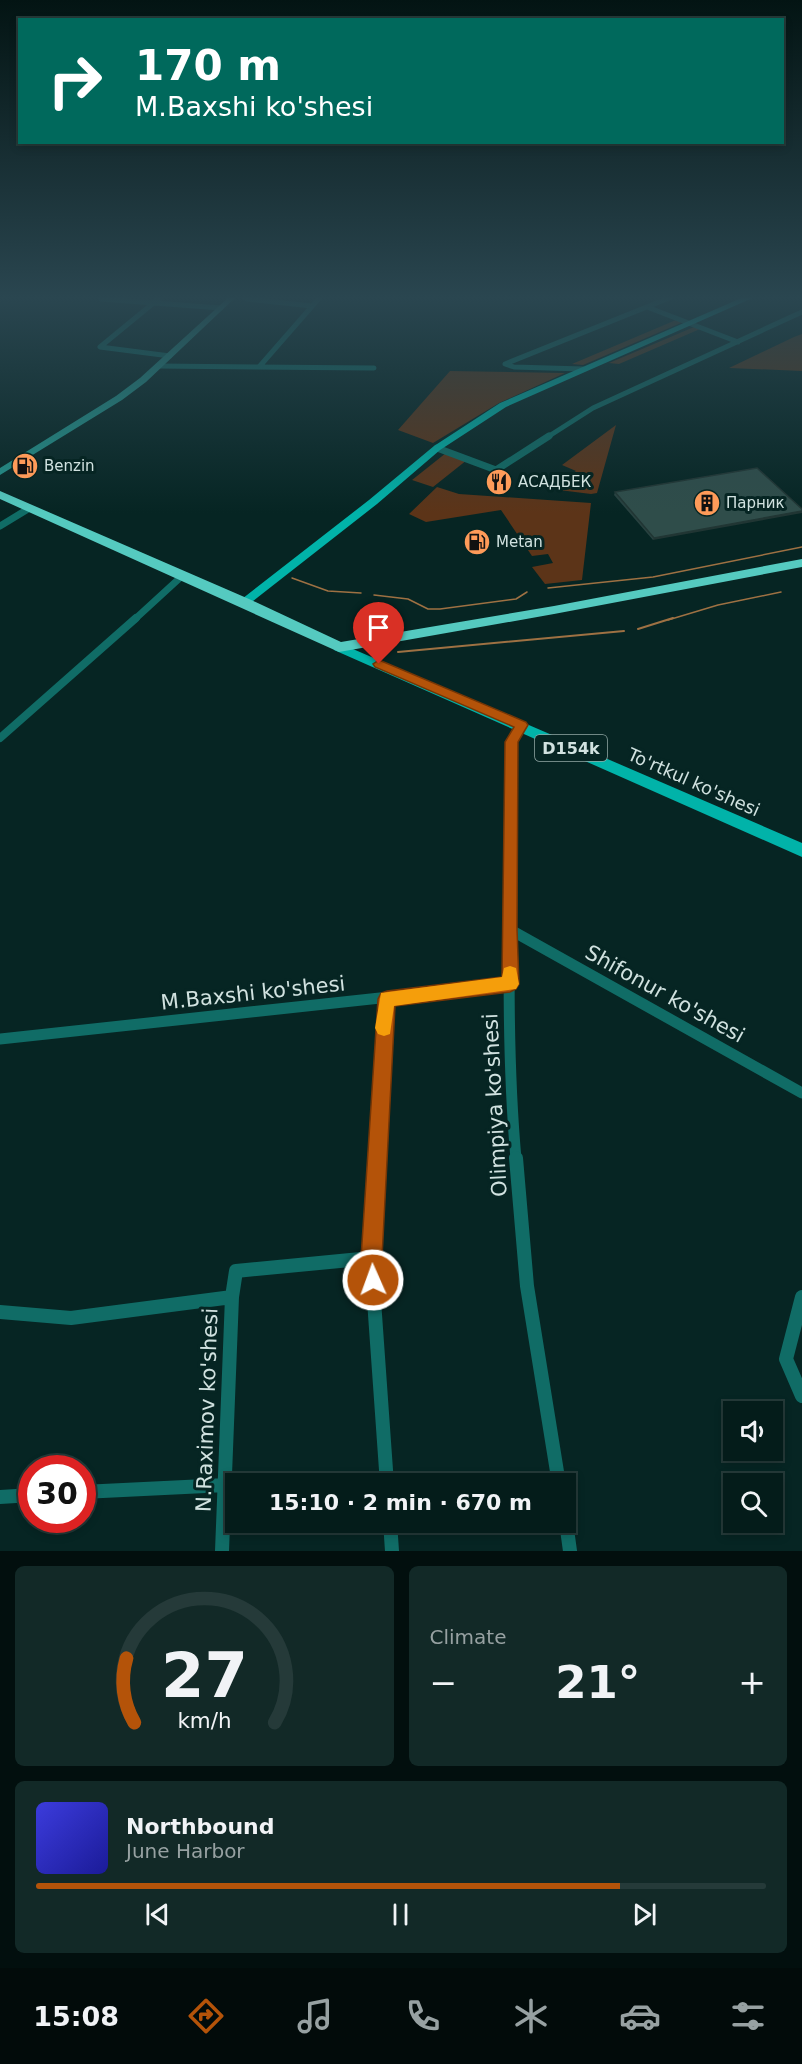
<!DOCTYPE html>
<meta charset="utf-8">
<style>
body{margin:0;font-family:"DejaVu Sans",sans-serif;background:#122927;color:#f1f3f6;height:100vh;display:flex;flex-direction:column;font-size:22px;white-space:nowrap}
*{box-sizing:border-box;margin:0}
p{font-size:20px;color:#97a1a2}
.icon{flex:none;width:33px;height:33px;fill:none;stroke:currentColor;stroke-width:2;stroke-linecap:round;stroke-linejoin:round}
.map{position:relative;height:1551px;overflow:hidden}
.panel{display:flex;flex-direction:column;gap:15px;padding:15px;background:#020f0e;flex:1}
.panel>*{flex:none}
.banner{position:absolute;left:18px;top:18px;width:766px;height:126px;border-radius:0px;box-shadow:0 3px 9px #0003,0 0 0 2px #253a39;background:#00695c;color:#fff;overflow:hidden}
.buttons{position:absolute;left:723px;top:1401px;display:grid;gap:12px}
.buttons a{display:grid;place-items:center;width:60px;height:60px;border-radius:0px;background:#041c1a;box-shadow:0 3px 9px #0003,0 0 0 2px #253a39;font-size:30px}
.speed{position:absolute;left:18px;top:1455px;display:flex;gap:12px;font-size:30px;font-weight:700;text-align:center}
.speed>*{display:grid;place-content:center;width:78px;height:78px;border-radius:50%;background:#041c1a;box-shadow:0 3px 9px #0003,0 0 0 2px #253a39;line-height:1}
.speed .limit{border:9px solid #d22;background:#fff;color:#111}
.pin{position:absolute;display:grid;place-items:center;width:51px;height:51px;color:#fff;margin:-62px -26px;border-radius:50% 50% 50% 0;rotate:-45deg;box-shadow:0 0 6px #0007}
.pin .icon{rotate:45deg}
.me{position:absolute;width:66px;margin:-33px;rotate:358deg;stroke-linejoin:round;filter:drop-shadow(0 0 4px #0008)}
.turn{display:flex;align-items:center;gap:21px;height:126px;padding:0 18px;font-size:27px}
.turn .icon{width:78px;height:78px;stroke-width:2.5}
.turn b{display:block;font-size:42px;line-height:51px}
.big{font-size:45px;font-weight:600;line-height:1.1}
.panel .tile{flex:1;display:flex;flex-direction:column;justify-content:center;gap:9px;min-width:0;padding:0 21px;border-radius:9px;background:#122927}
.panel .dial{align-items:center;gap:0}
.dial svg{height:156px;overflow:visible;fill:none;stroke:#253a39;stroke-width:7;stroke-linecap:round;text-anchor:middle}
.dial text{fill:#f1f3f6;stroke:none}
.song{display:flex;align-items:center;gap:18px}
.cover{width:72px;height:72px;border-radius:9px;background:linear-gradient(135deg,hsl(240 70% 55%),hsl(240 70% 35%))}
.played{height:6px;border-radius:3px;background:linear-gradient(90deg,#b45309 80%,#253a39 80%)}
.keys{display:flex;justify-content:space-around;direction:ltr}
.heat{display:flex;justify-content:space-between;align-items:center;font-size:33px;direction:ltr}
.panel .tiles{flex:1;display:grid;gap:15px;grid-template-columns:1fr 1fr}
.tile:last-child{grid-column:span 2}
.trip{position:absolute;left:225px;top:1473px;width:351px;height:60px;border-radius:0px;background:#041c1a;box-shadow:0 3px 9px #0003,0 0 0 2px #253a39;font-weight:600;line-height:60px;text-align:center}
.tab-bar{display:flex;height:96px;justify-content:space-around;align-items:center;background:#020b0a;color:#97a1a2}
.tab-bar .icon{width:42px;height:42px}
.tab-bar .active{color:#b45309}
.tab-bar b{font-size:27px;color:#f1f3f6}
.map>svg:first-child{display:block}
</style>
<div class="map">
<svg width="802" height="1551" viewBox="0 0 802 1551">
<rect width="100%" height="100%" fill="#062523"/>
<path fill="#5c3418" d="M676 320 683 322 583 365 572 364Z
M694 327 700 329 619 364 609 363Z
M802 334V371L729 368 794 337Z
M450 371 565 373 499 403 433 443 398 430Z
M616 425 597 493 591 494 551 489 576 471 562 465Z
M446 453 467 460 433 487 412 480Z
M437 487 459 494 591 503 582 580 545 584 532 567 553 563 548 554 532 556 501 510 426 522 409 514Z"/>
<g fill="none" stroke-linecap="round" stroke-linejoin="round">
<path stroke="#9e7143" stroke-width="1.5" d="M292 578 328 591 361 593
M548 588 653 577 802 547
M374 595 408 599 428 609H440L516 599 527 592
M668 620 718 605 781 592"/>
<path stroke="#9e7143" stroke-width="2" d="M638 629 673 618
M398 652 624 631"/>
<path stroke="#106c66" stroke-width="5" d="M162 296 100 347 170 356
M244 296 247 299 312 306
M101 299 221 308
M647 307 738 342
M158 366 374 368
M259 367 321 296
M583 369 514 367 505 364 674 296
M546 438 593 408 802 312"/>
<path stroke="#106c66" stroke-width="7" d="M437 448 496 470 549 436
M0 526 28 509
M134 620 182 576"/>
<path stroke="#106c66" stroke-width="8" d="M0 738 136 618
M510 855 511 742 521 725"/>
<path stroke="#106c66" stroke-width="11" d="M510 854C509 955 507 1058 516 1159
M509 929 802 1093
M0 1039 510 984
M377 1159 387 999"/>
<path stroke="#106c66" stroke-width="14" d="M377 1158 371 1258 387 1484
M516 1158 527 1286 559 1484
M802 1297 786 1359 802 1396
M0 1312 71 1318 232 1297
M82 1492 226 1485
M0 1497 32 1495
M390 1522 392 1551
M566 1522 570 1551
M222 1551 232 1297 236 1271 371 1258"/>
<path fill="#23938b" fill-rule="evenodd" d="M230 296H237L146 382 122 400 0 475V468L116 396 140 378Z"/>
<path fill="#01b3a9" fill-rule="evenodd" d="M746 296H757L506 407 440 450 377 504 248 605 244 606 238 602 369 500 434 446 500 403Z
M339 643 802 843V857L334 650 333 647Z"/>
<path fill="#55cac0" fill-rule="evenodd" d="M0 491 249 599 341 642 554 606 802 559V567L554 614 339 652 0 499Z"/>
</g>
<path fill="#284240" d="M15 462 32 465 25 470 17 467Z
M757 468 653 540 614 495 615 492Z
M489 479 510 481 501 487 489 482Z"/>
<path fill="#213634" d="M30 460 32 465 25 470 23 465Z
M510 479V481L501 487 502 485Z
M802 511V513L653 540 654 538Z"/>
<path fill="#2f4d4a" stroke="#213634" stroke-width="1.5" d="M23 458 30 460 23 465 15 462Z
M757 468 802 509V511L654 538 615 492Z
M498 474 510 479 502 485 489 479Z"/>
<linearGradient id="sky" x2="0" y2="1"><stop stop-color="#031413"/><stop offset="0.58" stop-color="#2a4650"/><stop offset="1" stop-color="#2a4650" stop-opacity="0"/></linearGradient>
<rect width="802" height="513" fill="url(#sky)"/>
<path fill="#b45309" stroke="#753606" stroke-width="1.5" d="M379 660 526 722 528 725 518 742 517 929 519 984 516 989 510 992 395 1006 382 1258 383 1280 380 1287 373 1291 366 1287 363 1280 361 1258 378 999 381 993 387 991 502 977 505 742 514 727 375 667 373 664Z"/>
<path fill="#f59e0b" d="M510 966 516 968 519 984 516 989 394 1006 390 1034 384 1036 378 1034 375 1028 381 993 502 977 504 968Z"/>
<defs>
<symbol id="fuel-disc" viewBox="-11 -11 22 22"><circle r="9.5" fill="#fe9b59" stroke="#062523"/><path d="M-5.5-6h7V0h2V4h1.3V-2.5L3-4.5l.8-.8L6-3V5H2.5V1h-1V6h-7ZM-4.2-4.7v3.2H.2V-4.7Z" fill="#111"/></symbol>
<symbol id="restaurant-disc" viewBox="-11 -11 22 22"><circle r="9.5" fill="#fe9b59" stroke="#062523"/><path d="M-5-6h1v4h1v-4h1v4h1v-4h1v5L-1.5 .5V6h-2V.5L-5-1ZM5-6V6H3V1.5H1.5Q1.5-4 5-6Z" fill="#111"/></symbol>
<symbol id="building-disc" viewBox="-11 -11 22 22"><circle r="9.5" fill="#fe9b59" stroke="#062523"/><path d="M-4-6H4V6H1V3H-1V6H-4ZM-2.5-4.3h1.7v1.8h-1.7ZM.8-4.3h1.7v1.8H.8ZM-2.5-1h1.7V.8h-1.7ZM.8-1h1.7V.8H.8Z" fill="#111"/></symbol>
</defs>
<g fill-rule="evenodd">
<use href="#fuel-disc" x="10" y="451" width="30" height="30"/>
<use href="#restaurant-disc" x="484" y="467" width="30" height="30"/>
<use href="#building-disc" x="692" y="488" width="30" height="30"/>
<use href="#fuel-disc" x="462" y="527" width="30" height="30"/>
</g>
<g text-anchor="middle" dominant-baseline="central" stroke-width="6" stroke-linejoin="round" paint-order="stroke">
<g font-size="15" fill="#d1e2e0" stroke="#062523" text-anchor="start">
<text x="44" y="466">Benzin</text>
<text x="518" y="482">АСАДБЕК</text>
<text x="726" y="503">Парник</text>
<text x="496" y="542">Metan</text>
</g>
<rect fill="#062523" stroke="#94a9a7" stroke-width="1.5" x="535" y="735" width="72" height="26" rx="4.5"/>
<g font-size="16" font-weight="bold" fill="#d1e2e0">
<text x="571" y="748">D154k</text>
</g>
<g font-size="18" fill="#d1e2e0" stroke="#062523">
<text transform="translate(694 782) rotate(24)">To'rtkul ko'shesi</text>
</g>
<g font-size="21" fill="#d1e2e0" stroke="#062523">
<text transform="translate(253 993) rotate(-6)">M.Baxshi ko'shesi</text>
<text transform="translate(665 994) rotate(29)">Shifonur ko'shesi</text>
<text transform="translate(495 1105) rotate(-93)">Olimpiya ko'shesi</text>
<text transform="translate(207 1410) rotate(-88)">N.Raximov ko'shesi</text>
</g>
</g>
</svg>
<div class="buttons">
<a><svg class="icon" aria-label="sound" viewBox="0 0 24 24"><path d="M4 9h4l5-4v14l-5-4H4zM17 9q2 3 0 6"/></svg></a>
<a><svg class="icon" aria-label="search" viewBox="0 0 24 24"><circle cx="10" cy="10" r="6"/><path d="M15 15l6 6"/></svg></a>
</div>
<div class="speed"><div class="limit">30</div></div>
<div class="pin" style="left:379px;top:664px;background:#d93025"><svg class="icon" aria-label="arrive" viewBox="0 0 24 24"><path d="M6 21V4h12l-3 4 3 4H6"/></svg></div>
<svg class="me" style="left:373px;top:1280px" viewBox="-20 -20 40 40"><circle r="17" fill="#b45309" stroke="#fff" stroke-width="3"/><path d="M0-11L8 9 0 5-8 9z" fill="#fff"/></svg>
<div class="trip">15:10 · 2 min · 670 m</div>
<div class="banner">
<div class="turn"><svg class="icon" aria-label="right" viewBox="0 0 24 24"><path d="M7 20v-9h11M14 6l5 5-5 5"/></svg><div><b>170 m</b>M.Baxshi ko'shesi</div></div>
</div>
</div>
<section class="panel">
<div class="tiles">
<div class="tile dial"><svg viewBox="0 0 100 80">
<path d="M14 69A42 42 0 1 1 86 69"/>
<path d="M14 69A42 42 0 0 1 10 36" stroke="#b45309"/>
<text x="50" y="56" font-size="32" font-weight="700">27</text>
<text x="50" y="72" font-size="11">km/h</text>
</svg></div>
<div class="tile"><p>Climate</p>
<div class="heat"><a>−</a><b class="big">21°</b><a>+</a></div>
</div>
<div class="tile">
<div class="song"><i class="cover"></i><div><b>Northbound</b><p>June Harbor</p></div></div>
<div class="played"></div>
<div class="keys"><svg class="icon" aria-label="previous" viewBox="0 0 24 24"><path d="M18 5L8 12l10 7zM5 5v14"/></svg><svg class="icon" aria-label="pause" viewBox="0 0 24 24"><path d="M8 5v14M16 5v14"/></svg><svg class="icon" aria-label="next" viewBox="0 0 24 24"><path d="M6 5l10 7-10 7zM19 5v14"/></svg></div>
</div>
</div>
</section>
<nav class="tab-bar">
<b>15:08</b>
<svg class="icon active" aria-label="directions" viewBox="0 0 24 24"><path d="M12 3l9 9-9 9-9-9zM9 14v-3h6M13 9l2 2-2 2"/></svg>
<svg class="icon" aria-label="music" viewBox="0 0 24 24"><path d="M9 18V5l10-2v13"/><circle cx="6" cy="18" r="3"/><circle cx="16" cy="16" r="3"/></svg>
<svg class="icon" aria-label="phone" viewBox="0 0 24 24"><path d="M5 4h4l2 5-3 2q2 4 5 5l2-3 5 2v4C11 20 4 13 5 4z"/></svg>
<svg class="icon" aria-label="climate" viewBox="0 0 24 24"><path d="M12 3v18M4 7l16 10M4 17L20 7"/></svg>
<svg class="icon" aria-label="car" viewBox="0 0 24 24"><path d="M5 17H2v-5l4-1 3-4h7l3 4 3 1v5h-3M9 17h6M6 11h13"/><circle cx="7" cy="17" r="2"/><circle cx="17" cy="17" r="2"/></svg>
<svg class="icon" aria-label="filters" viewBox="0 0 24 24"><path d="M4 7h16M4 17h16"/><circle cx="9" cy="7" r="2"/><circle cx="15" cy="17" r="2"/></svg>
</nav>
